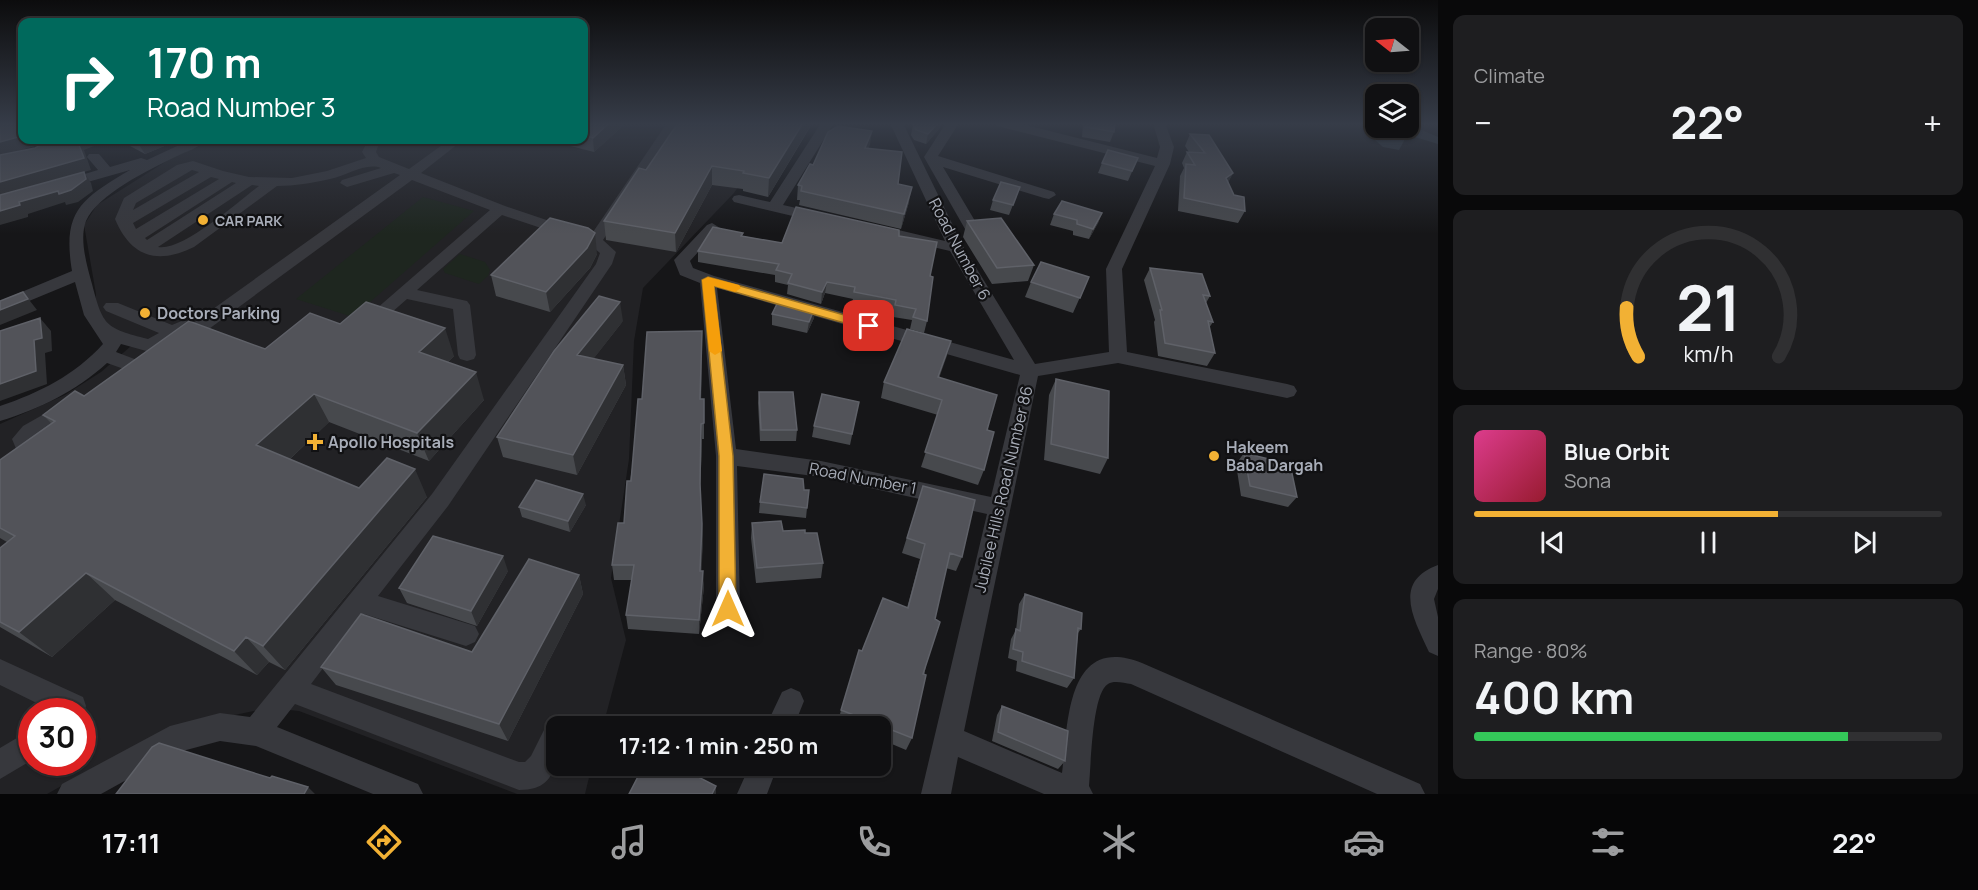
<!DOCTYPE html>
<meta charset="utf-8">
<style>
body{margin:0;font-family:Manrope,sans-serif;background:#1e1e20;color:#f1f3f6;height:100vh;display:flex;flex-direction:column;font-size:22px;white-space:nowrap}
*{box-sizing:border-box;margin:0}
p{font-size:20px;color:#9c9d9f}
.icon{flex:none;width:33px;height:33px;fill:none;stroke:currentColor;stroke-width:2;stroke-linecap:round;stroke-linejoin:round}
.map{position:relative;flex:1;overflow:hidden}
.panel{display:flex;flex-direction:column;gap:15px;padding:15px;background:#09090a;width:540px}
.panel>*{flex:none}
.top-card{position:absolute;left:18px;top:18px;width:570px;height:126px;border-radius:12px;box-shadow:0 2px 4px #0004,0 0 0 2px #303032;background:#00695c;color:#fff;overflow:hidden}
.needle{width:39px;rotate:287deg}
.tools{position:absolute;left:1365px;top:18px;display:grid;gap:12px}
.tools a{display:grid;place-items:center;width:54px;height:54px;border-radius:12px;background:#101012;box-shadow:0 2px 4px #0004,0 0 0 2px #303032;font-size:30px}
.speed{position:absolute;left:18px;top:698px;display:flex;gap:12px;font-size:30px;font-weight:700;text-align:center}
.speed>*{display:grid;place-content:center;width:78px;height:78px;border-radius:50%;background:#101012;box-shadow:0 2px 4px #0004,0 0 0 2px #303032;line-height:1}
.speed .limit{border:9px solid #d22;background:#fff;color:#111}
.pin{position:absolute;display:grid;place-items:center;width:51px;height:51px;color:#fff;margin:-26px;border-radius:12px;box-shadow:0 3px 9px #0006}
.me{position:absolute;width:66px;margin:-33px;rotate:0deg;stroke-linejoin:round;filter:drop-shadow(0 0 4px #0008)}
.turn{display:flex;align-items:center;gap:21px;height:126px;padding:0 30px;font-size:27px}
.turn .icon{width:78px;height:78px;stroke-width:2.5}
.turn b{display:block;font-size:42px;line-height:51px}
.big{font-size:45px;font-weight:700;line-height:1.1}
.panel .card{flex:1;display:flex;flex-direction:column;justify-content:center;gap:9px;min-width:0;padding:0 21px;border-radius:12px;background:#1e1e20}
.panel .dial{align-items:center;gap:0}
.dial svg{height:156px;overflow:visible;fill:none;stroke:#303032;stroke-width:7;stroke-linecap:round;text-anchor:middle}
.dial text{fill:#f1f3f6;stroke:none}
.song{display:flex;align-items:center;gap:18px}
.cover{width:72px;height:72px;border-radius:9px;background:linear-gradient(135deg,hsl(330 70% 55%),hsl(350 70% 35%))}
.played{height:6px;border-radius:3px;background:linear-gradient(90deg,#f2b134 65%,#303032 65%)}
.keys{display:flex;justify-content:space-around;direction:ltr}
.heat{display:flex;justify-content:space-between;align-items:center;font-size:33px;direction:ltr}
.charge{height:9px;border-radius:4px;background:linear-gradient(90deg,#34c759 80%,#303032 0)}
.trip{position:absolute;left:546px;top:716px;width:345px;height:60px;border-radius:12px;background:#101012;box-shadow:0 2px 4px #0004,0 0 0 2px #303032;font-weight:700;line-height:60px;text-align:center}
.dock{display:flex;height:96px;justify-content:space-around;align-items:center;background:#060607;color:#9c9d9f}
.dock .icon{width:42px;height:42px}
.dock .on{color:#f2b134}
.dock b{font-size:27px;color:#f1f3f6}
main{display:flex;flex:1;min-height:0}
.map>svg:first-child{display:block}
</style>
<main>
<div class="map">
<svg width="1438" height="794" viewBox="0 0 1438 794">
<rect width="100%" height="100%" fill="#161618"/>
<path fill="#222225" fill-rule="evenodd" d="M584 123H782L734 193 643 288 634 341 629 459 611 578 626 640 603 726H556V765H592L585 794H517L299 711 268 708 178 727 99 765 47 794H0V424L65 395 101 372 138 340 109 326 94 309 96 294 84 225 97 205 173 157 215 140H584ZM32 711H82V762H32Z"/>
<path fill="#1e261f" d="M423 197 474 211 353 317 296 299Z
M460 254 485 262 490 270 488 276 479 284 445 273 443 269Z"/>
<path fill="#2c353c" d="M1368 123H1375L1376 128H1408L1409 123H1417V128L1438 137V144L1415 137 1405 139 1399 150 1383 147 1365 131Z"/>
<g fill="none" stroke-linecap="round" stroke-linejoin="round">
<path fill="#37383d" fill-rule="evenodd" d="M667 123H680L603 240 616 252 612 264 448 506 378 596 475 626 479 634 475 642 466 646 364 614 311 684 519 762H525L531 756 546 726 556 722 565 726H556C556 757 561 790 519 790L295 704 277 727 418 784 423 794H373L256 746 220 741 175 753 101 794H57L62 784 170 726 220 713 250 717 432 494 596 264 600 253 589 244 502 215 417 290 467 301 470 305 476 355 474 359 467 361 460 359 458 355 453 309 407 299 383 320H371L368 316 490 210 412 180 187 345H175L172 341 150 352 121 344 116 352 137 360 152 355 159 356 161 361 159 366 138 374 107 363C76 391 40 409 0 421V406C39 393 75 375 103 344L84 315 75 282 0 313V301L72 271C62 211 81 199 130 170L63 189 56 185 58 182 98 170 87 157 89 154H99L110 167 141 158 147 160 190 140H207C199 148 185 152 175 157 150 169 97 195 86 221 79 239 87 266 92 284 103 327 106 328 148 339L159 333 106 311 103 307 106 303H118L172 325 184 320 192 324 400 175 394 173 347 187 340 183 342 180 381 168C366 162 346 176 330 179 312 183 295 186 277 186L194 247C157 265 131 257 115 219L124 198 177 165 193 161 223 171 249 177 292 178 327 171 366 158 362 152 368 140H380L376 152 379 157 409 169 449 140H463L421 173 505 206 591 235ZM192 170 199 172 133 210 136 203ZM211 177 219 179 136 229 133 223ZM232 182 236 183 147 240 145 238ZM252 185 259 186C239 201 182 252 158 247Z
M821 123H834L783 205 823 214 826 217 823 220 818 222 734 202 732 199 734 196 739 195 770 202Z
M890 123H903L964 248 1035 364 1109 352 1106 269 1155 166 997 126 996 123H1018L1157 158 1160 147 1153 123H1165L1174 147 1170 164 1122 269 1127 352 1287 384 1294 386 1297 391 1294 396 1287 398 1118 363 1038 376 964 731 1062 773C1068 724 1066 633 1142 663L1420 784 1425 794H1377L1131 684C1124 683 1114 680 1108 684 1092 693 1091 766 1089 786L1093 794H1044L958 757 951 794H921L987 514 821 477 737 466 740 609 737 617 728 620 719 617 716 609V456L700 283 680 275 674 260 707 225 712 223 720 228 690 261 693 268 714 276 1014 360 950 251 868 232 865 229 873 224 945 241ZM717 288 1020 375 991 497 821 461 736 449Z
M946 123H959L938 156 1054 192 1056 195 1049 199 1044 198 943 167 978 226 975 229H965L924 157Z
M69 400 76 402 79 407 76 412 35 439 47 437 54 439 57 445 54 451 30 455 17 451 12 439 23 426Z
M1438 565V589L1434 599 1438 617V656L1429 652C1415 621 1391 582 1438 565Z
M0 659 83 697 86 706 83 715 82 711H53L0 685Z
M791 688 800 692 804 701 794 726H766L782 692Z
M32 729V760L0 779V748Z
M750 765H778L767 794H737Z"/>
</g>
<path fill="#47494d" d="M584 123H626L594 152 547 140H584Z
M915 123H941L939 129 926 144 914 140 911 135 913 125Z
M1083 123H1115L1114 132 1110 142 1082 137Z
M812 124 768 197 743 191V189L712 185 676 252 606 240 604 221 646 170 782 125Z
M872 131 868 148 898 184 909 202 901 229 799 205 800 200H797L798 185 813 165Z
M1190 134 1233 173 1228 182 1234 195 1245 211 1238 223 1178 211 1180 176 1184 168 1182 163 1187 152H1189L1185 146Z
M119 140H179L145 154Z
M1138 158 1128 181 1098 173 1102 163Z
M1020 187 1009 215 990 210 993 200Z
M1102 213 1098 223 1089 239 1073 235V231L1050 225 1054 214Z
M967 221 1034 265 1028 281 992 284 963 237Z
M743 236 782 243 899 236 930 276 927 321 924 333 910 329 912 320 893 317 894 312 852 303 853 299 825 293 821 304 787 294 788 285 775 282V275L698 262V251Z
M597 254 590 268 550 312 496 296 491 275Z
M1150 268 1210 296 1206 303 1213 322 1209 328 1215 353 1207 366 1158 356 1154 322 1155 320 1144 280Z
M1089 277 1073 313 1025 297 1031 282Z
M815 307 814 318 807 333 772 325V314Z
M623 321 593 359 623 365 626 385 577 475 503 457 497 437Z
M340 324 454 356 448 362 484 400 429 461 329 422 290 459 359 488 427 497 285 670 269 662 257 675 115 600 52 657 0 627V548L7 542 0 538V460L51 423 43 415 84 396 265 349Z
M951 341 939 378 987 430 984 470 978 485 921 467 938 415 881 398 884 382Z
M702 346 701 399H704V439H702L700 494 703 539 701 571 704 586 699 634 628 629 626 615 632 580H614L612 565 624 523 642 399Z
M1056 379 1108 458 1100 474 1044 460 1049 395Z
M759 392 797 430 796 441H760L758 403Z
M859 402 850 445 812 437 814 426Z
M1244 453 1297 497 1288 507 1241 496 1236 464Z
M923 486 962 557 956 571 946 568 935 619 912 738 906 750 880 739V726H847L838 723 841 710 862 651 907 608 920 559 902 553Z
M760 502 807 508 806 518 759 513Z
M586 505 570 532 522 517 519 507Z
M752 523 783 531 805 533 823 563 821 578 756 583 751 538Z
M508 571 477 626 407 603 399 588Z
M579 575 583 594 508 741 336 685 321 667 472 652Z
M1025 594 1081 629 1078 633 1074 678 1067 688 1016 671 1017 661 1008 658 1011 639 1016 630 1019 604Z
M1002 706 1065 761 1058 769 992 741 997 715Z"/>
<path fill="#2f3033" d="M609 123H626L594 152 593 138Z
M803 123H812L768 197 769 178Z
M938 123H941L939 129 926 144 928 134Z
M872 131 870 145 863 162 865 148Z
M22 136V140H46L42 144 0 156V142Z
M77 140H109L84 150 91 170 0 196V182Z
M147 140H179L145 154 138 143Z
M712 166V185L676 252 675 233Z
M84 172 91 183 93 191 78 202 66 205 65 202 28 214V217L0 225V211Z
M1233 173 1227 185 1226 178Z
M912 187 909 202 901 229 904 214Z
M1102 213 1098 223 1089 239 1093 229Z
M595 233 597 254 590 268 550 312 546 292Z
M827 282 825 293 821 304 822 292Z
M23 292 37 310 0 325V311Z
M620 302 623 321 581 375 577 355Z
M815 307 814 318 807 333 809 322Z
M40 318 51 331 52 351 45 353 47 384 0 401V384L34 340Z
M445 328 454 356 430 381 419 352Z
M702 331V346L701 414 700 399Z
M951 341 947 356 934 392 938 377Z
M623 365 626 385 577 475 573 455Z
M476 372 484 400 429 461 417 433Z
M314 394 329 422 275 473 256 445Z
M701 424 702 439 700 499V484Z
M415 469 427 497 285 670 263 646Z
M583 494 586 505 570 532 568 521Z
M702 524 703 539 701 585 700 571Z
M503 556 508 571 477 626 471 611Z
M703 571 704 586 699 634V620Z
M86 573 115 600 52 657 19 632Z
M579 575 583 594 508 741 499 724Z
M246 637 269 662 257 675 234 651Z
M716 786V794H712Z
M308 787 315 794H304Z"/>
<path fill="#525359" stroke="#5f6168" stroke-width="1.5" d="M0 123H22V136L0 142Z
M584 123H609L593 138 584 135Z
M678 123H771L782 125 783 123H803L769 178 743 173 744 171 712 166 675 233 604 221 639 168 646 170Z
M915 123H938L928 134 916 130 913 125Z
M1086 123H1115L1114 132 1085 127Z
M838 126 872 131 865 148 902 152 898 184 912 187 904 214 801 191 802 186 798 185 810 164 813 165 828 132Z
M1190 134 1209 135 1233 173 1226 178 1234 195 1244 197 1245 211 1184 198 1186 164 1195 165 1187 152 1205 153Z
M51 140H77L84 158 0 182V155L35 148Z
M132 140H147L138 143Z
M1108 150 1138 158 1132 171 1102 163Z
M84 172 86 179 71 190 59 194 58 191 19 202 20 205 0 211V195Z
M1001 182 1020 187 1013 205 993 200Z
M1062 201 1102 213 1093 229 1077 224V220L1054 214Z
M796 207 899 230V236L937 242 930 276 933 277 927 321 913 317 916 309 895 305 896 300 854 292 855 287 827 282 822 292 788 283 792 274 776 270 779 264 698 251 713 227 743 233 741 236 782 243Z
M550 218 588 228 595 233 587 248 546 292 491 275Z
M1001 218 1034 265 997 268 967 221Z
M1041 262 1089 277 1080 298 1031 282Z
M1150 268 1202 274 1210 296 1203 295 1213 322 1208 321 1215 353 1165 343 1160 310H1162Z
M23 292 28 299 0 310V301Z
M599 296 620 302 577 355 623 365 573 455 497 437 554 351Z
M780 298 815 307 809 322 772 314Z
M366 302 445 328 419 352 476 372 417 433 314 394 256 445 359 488 387 458 415 469 263 646 246 637 234 651 86 573 19 632 0 622V548L15 536 0 528V460L55 421 43 415 75 391 84 396 189 321 265 349 310 313 340 324Z
M40 318 42 338 34 340 36 371 0 384V331Z
M907 329 951 341 938 377 997 395 987 430 994 432 984 470 925 452 942 400 884 382Z
M702 331 700 399H704V423L701 424 700 484 702 524 700 571H703L699 620 626 615 634 565H612L618 523H624L627 481H631L638 399H642L647 332Z
M1056 379 1109 391 1108 458 1051 444Z
M759 392H793L797 430H761Z
M822 394 859 402 852 434 814 426Z
M1244 453 1290 464 1297 497 1250 486Z
M764 474 803 479 804 490H809L807 508 760 502Z
M536 480 583 494 568 521 519 507Z
M923 486 975 500 962 557 950 553 935 619 940 622 923 674 926 675 912 738 841 710 859 650 862 651 883 598 908 608 925 544 907 538Z
M781 521 783 531 805 530V533H817L823 563 757 568 752 523Z
M433 536 503 556 471 611 399 588Z
M529 559 579 575 499 724 321 667 361 614 472 652Z
M1025 594 1082 613 1081 629 1078 628 1074 678 1022 661 1023 652 1013 649 1016 629 1020 631Z
M1002 706 1068 731 1065 761 998 732Z
M159 743 270 778 272 776 308 787 304 794H116L152 747Z
M644 765H675L716 786 712 794H629Z"/>
<linearGradient id="sky" x2="0" y2="1"><stop stop-color="#0c0c0d"/><stop offset="0.53" stop-color="#363c48"/><stop offset="1" stop-color="#363c48" stop-opacity="0"/></linearGradient>
<rect width="1438" height="234" fill="url(#sky)"/>
<path fill="#f2b134" stroke="#9d7322" stroke-width="1.5" d="M708 277 873 323 875 326 869 330 714 286 733 456 736 609 734 615 728 617 722 615 719 609V456L702 280Z"/>
<path fill="#f59e0b" d="M708 277 739 285 741 288 735 292 714 286 722 351 715 355 709 351 702 280Z"/>
<g fill="#f2b134" stroke="#111113" stroke-width="2">
<circle cx="203" cy="220" r="6"/>
<circle cx="145" cy="313" r="6"/>
<path d="M312 433h6v6h6v6h-6v6h-6v-6h-6v-6h6z"/>
<circle cx="1214" cy="456" r="6"/>
</g>
<g text-anchor="middle" dominant-baseline="central" stroke-width="4.5" stroke-linejoin="round" paint-order="stroke">
<g font-size="14" font-weight="bold" fill="#a8adb8" stroke="#111113" text-anchor="start">
<text x="215" y="220">CAR PARK</text>
</g>
<g font-size="16" fill="#a8adb8" stroke="#111113">
<text transform="translate(960 249) rotate(62)">Road Number 6</text>
<text transform="translate(863 478) rotate(11)">Road Number 1</text>
<text transform="translate(1003 489) rotate(-77)">Jubilee Hills Road Number 86</text>
</g>
<g font-size="16" font-weight="bold" fill="#a8adb8" stroke="#111113" text-anchor="start">
<text x="157" y="313">Doctors Parking</text>
<text x="328" y="442">Apollo Hospitals</text>
<text x="1226" y="447">Hakeem<tspan x="1226" dy="18">Baba Dargah</tspan></text>
</g>
</g>
</svg>
<div class="tools">
<a><svg class="needle" viewBox="-14 -14 28 28"><path d="M0-13l5 13h-10z" fill="#e53935"/><path d="M0 13l5-13h-10z" fill="#9c9d9f"/></svg></a>
<a><svg class="icon" aria-label="layers" viewBox="0 0 24 24"><path d="M12 4l9 5-9 5-9-5zM3 14l9 5 9-5"/></svg></a>
</div>
<div class="speed"><div class="limit">30</div></div>
<div class="pin" style="left:869px;top:326px;background:#d93025"><svg class="icon" aria-label="arrive" viewBox="0 0 24 24"><path d="M6 21V4h12l-3 4 3 4H6"/></svg></div>
<svg class="me" style="left:728px;top:609px" viewBox="-20 -20 40 40"><path d="M0-17L14 15 0 8-14 15z" fill="#f2b134" stroke="#fff" stroke-width="4"/></svg>
<div class="trip">17:12 · 1 min · 250 m</div>
<div class="top-card">
<div class="turn"><svg class="icon" aria-label="right" viewBox="0 0 24 24"><path d="M7 20v-9h11M14 6l5 5-5 5"/></svg><div><b>170 m</b>Road Number 3</div></div>
</div>
</div>
<section class="panel">
<div class="card"><p>Climate</p>
<div class="heat"><a>−</a><b class="big">22°</b><a>+</a></div>
</div>
<div class="card dial"><svg viewBox="0 0 100 80">
<path d="M14 69A42 42 0 1 1 86 69"/>
<path d="M14 69A42 42 0 0 1 8 44" stroke="#f2b134"/>
<text x="50" y="56" font-size="32" font-weight="700">21</text>
<text x="50" y="72" font-size="11">km/h</text>
</svg></div>
<div class="card">
<div class="song"><i class="cover"></i><div><b>Blue Orbit</b><p>Sona</p></div></div>
<div class="played"></div>
<div class="keys"><svg class="icon" aria-label="previous" viewBox="0 0 24 24"><path d="M18 5L8 12l10 7zM5 5v14"/></svg><svg class="icon" aria-label="pause" viewBox="0 0 24 24"><path d="M8 5v14M16 5v14"/></svg><svg class="icon" aria-label="next" viewBox="0 0 24 24"><path d="M6 5l10 7-10 7zM19 5v14"/></svg></div>
</div>
<div class="card"><p>Range · 80%</p><b class="big">400 km</b><div class="charge"></div></div>
</section>
</main>
<nav class="dock">
<b>17:11</b>
<svg class="icon on" aria-label="directions" viewBox="0 0 24 24"><path d="M12 3l9 9-9 9-9-9zM9 14v-3h6M13 9l2 2-2 2"/></svg>
<svg class="icon" aria-label="music" viewBox="0 0 24 24"><path d="M9 18V5l10-2v13"/><circle cx="6" cy="18" r="3"/><circle cx="16" cy="16" r="3"/></svg>
<svg class="icon" aria-label="phone" viewBox="0 0 24 24"><path d="M5 4h4l2 5-3 2q2 4 5 5l2-3 5 2v4C11 20 4 13 5 4z"/></svg>
<svg class="icon" aria-label="climate" viewBox="0 0 24 24"><path d="M12 3v18M4 7l16 10M4 17L20 7"/></svg>
<svg class="icon" aria-label="car" viewBox="0 0 24 24"><path d="M5 17H2v-5l4-1 3-4h7l3 4 3 1v5h-3M9 17h6M6 11h13"/><circle cx="7" cy="17" r="2"/><circle cx="17" cy="17" r="2"/></svg>
<svg class="icon" aria-label="filters" viewBox="0 0 24 24"><path d="M4 7h16M4 17h16"/><circle cx="9" cy="7" r="2"/><circle cx="15" cy="17" r="2"/></svg>
<b>22°</b>
</nav>
